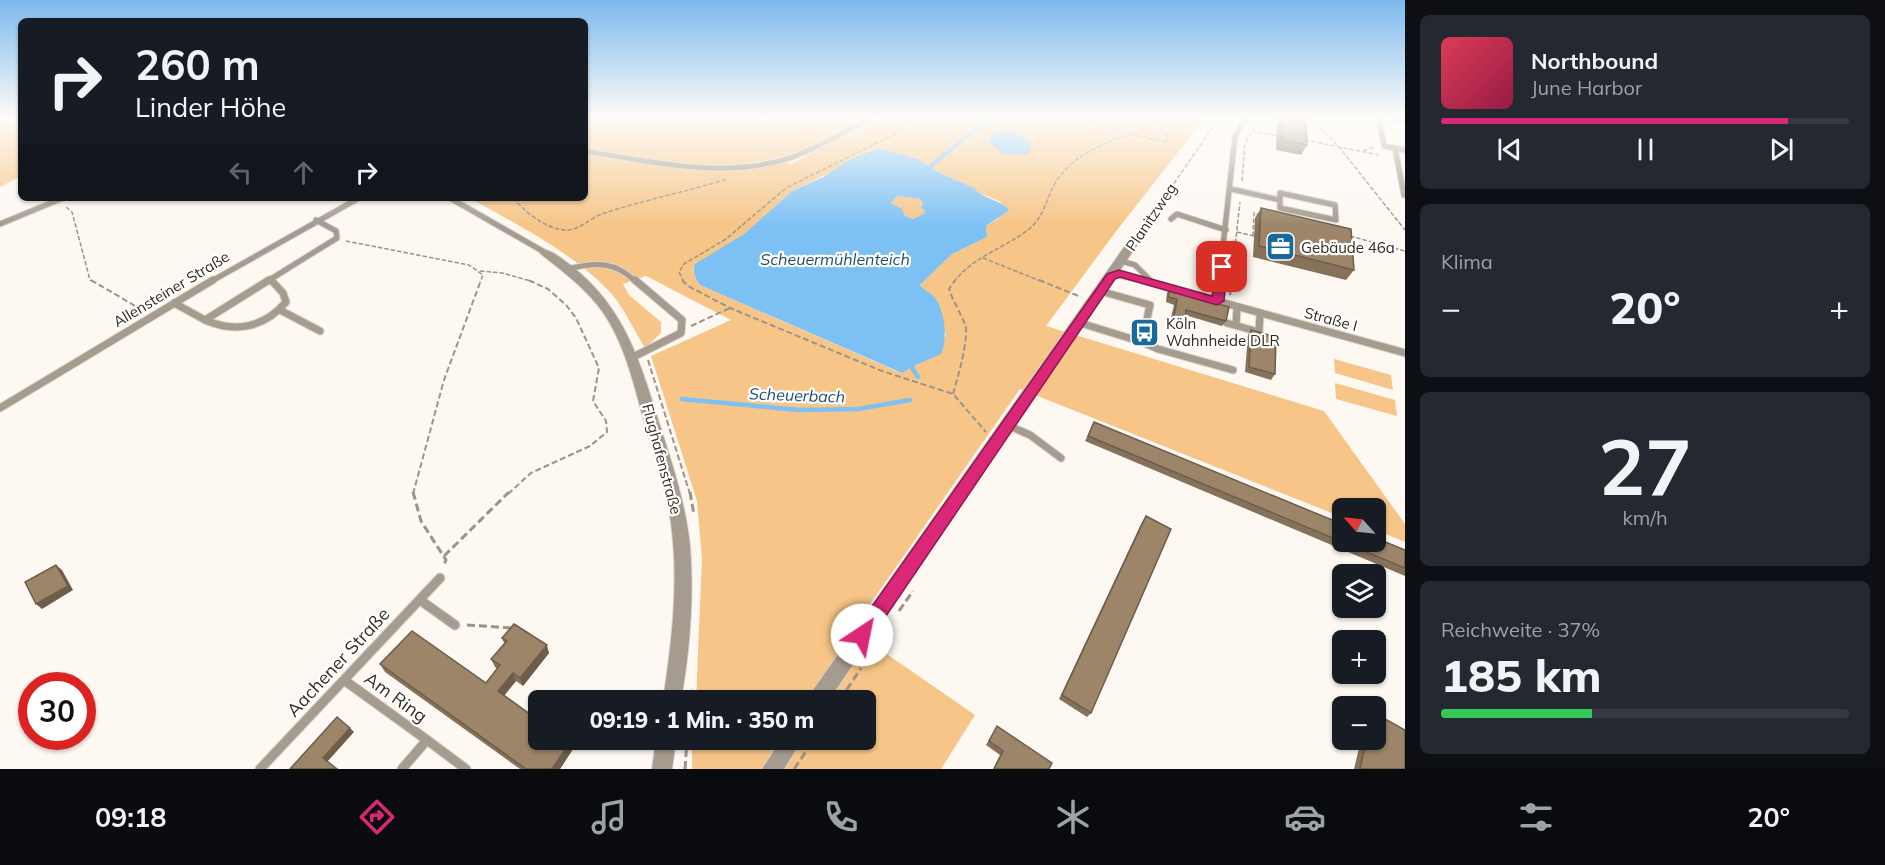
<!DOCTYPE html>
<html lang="de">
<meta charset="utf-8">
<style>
body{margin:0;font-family:Mulish,sans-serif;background:#242831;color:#f1f3f6;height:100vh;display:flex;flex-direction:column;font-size:22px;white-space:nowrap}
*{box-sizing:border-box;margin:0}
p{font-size:20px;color:#9ea1a6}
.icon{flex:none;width:33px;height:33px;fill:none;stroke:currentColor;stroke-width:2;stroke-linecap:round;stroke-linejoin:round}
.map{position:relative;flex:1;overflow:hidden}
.details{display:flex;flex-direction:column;gap:15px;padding:15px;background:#0d0f14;width:480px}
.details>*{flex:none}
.top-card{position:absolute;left:18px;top:18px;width:570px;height:183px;border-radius:9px;box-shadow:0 2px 4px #0004;background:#171b24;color:#f1f3f6;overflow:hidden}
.needle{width:39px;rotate:297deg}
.buttons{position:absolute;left:1332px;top:498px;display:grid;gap:12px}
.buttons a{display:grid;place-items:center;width:54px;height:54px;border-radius:9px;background:#171b24;box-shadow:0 2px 4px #0004;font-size:30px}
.speed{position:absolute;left:18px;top:672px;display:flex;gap:12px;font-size:30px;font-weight:700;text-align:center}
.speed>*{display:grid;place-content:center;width:78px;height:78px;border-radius:50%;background:#171b24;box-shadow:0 2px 4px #0004;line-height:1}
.speed .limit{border:9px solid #d22;background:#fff;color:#111}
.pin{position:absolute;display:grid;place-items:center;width:51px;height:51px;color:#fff;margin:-26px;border-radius:12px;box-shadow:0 3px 9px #0006}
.me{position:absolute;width:66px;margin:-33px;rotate:34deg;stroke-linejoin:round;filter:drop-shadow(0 0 4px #0008)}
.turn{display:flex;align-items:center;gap:21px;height:126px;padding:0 18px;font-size:27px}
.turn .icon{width:78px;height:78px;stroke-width:2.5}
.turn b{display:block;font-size:42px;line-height:51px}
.lanes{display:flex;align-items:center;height:57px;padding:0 18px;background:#0003;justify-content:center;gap:30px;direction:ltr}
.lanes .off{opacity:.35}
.big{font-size:45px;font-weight:800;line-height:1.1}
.details .widget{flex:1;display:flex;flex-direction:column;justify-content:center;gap:9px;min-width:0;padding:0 21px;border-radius:9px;background:#242831}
.details .dial{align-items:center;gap:0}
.dial b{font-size:78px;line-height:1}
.song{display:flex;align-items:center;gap:18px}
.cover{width:72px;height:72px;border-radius:9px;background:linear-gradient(135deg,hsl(350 70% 55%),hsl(340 70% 35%))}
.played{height:6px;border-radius:3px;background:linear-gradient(90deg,#db2777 85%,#363941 85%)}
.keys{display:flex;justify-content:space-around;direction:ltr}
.heat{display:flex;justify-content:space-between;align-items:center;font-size:33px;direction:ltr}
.charge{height:9px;border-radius:4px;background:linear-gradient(90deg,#34c759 37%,#363941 0)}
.trip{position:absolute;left:528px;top:690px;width:348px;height:60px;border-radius:9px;background:#171b24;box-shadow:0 2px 4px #0004;font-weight:800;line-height:60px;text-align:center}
.tabs{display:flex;height:96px;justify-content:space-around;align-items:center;background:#090b0e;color:#9ea1a6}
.tabs .icon{width:42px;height:42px}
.tabs .active{color:#db2777}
.tabs b{font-size:27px;color:#f1f3f6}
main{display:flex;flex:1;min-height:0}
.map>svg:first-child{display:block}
</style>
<main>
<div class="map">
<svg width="1405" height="769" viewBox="0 0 1405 769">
<rect width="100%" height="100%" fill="#fdf8f2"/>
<path fill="#f6c587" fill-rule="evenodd" d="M585 118H864C840 131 816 146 790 154 723 176 652 159 585 148Z
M880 118H1205L1117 230 1046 326 1324 411 1405 524V542L1376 530V508H1342V517L1020 389 852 630 975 715 941 769H692V740H866V700H696L702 559 697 501 651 356 731 320 646 276 623 284 629 295 661 322V333L645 348C634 330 624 308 611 293 571 251 519 226 470 198H585V154L700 170 749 169 784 162 791 164ZM878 149 918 159 940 173 974 188 977 192 1001 202 999 218 986 226 987 233 983 239 952 254 920 285 936 301 946 336 901 373 700 285 695 277 693 269 744 234 792 191Z
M0 120 21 127V176L0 187Z
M897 196 920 199 923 203 921 208 925 210V213L913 219 905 216 900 208 891 203Z
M1334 359 1391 375 1393 390 1335 373Z
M1335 383 1395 400 1397 416 1336 399Z"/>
<path fill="#7dc1f4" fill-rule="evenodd" d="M997 131 1016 132 1031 143 1029 154H1002L988 140Z
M878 148 918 159 940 173 974 188C982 198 999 200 1009 209L1008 211 986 226 987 236 983 239 952 254 920 285C924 290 931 293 935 298 945 311 948 340 941 354L911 367 902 373 700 285C695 278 692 272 695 264L744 234 792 191 823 177 847 161ZM897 196 920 199 923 203 921 208 925 210V213L913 219 905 216 902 209 891 203Z"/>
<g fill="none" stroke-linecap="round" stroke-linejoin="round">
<path stroke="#7dc1f4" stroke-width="4" d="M926 170 989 118"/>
<path stroke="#7dc1f4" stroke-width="4.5" d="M909 363 918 377
M682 399 799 410 858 409 910 400"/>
<defs>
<path id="lane-far2" d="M1379 118 1384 146 1395 148 1404 195
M1393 119 1405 122
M1395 148 1405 150
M585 151C653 162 726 180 793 157 820 147 845 131 871 118
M1231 189 1280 200
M1280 193 1335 205 1336 220 1280 208Z
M450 198 546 253
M1171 219 1177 214 1226 230
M0 224 63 198
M1121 261 1135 265 1151 281
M568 269C596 262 615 261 636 282
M1113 274 1148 282
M271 280 273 282
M210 282 359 198
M266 282 337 238 336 231 316 220
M1219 282 1235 137 1245 118"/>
<path id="lane-far1" d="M1142 280 1405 353
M1217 301 1219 280
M174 303 205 320 269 280
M280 310 320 331
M205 320C235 333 264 328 286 302L283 293 271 280
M1077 322 1142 342 1150 305 1100 291
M1227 323 1259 332 1260 314
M1236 325 1237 308
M1142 342 1158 349 1233 370
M633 357 681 333 682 320 635 280
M0 408 213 280
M1007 425 1030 435 1061 458"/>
<path id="lane" d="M420 600 455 625
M344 680 427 740 402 769
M427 740 466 769
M260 769 440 578"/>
<path id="street" d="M1131 242 1137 245 829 700H809L811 693 1127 243Z
M546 250C554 252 562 259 569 264 627 308 641 366 662 432 674 469 686 507 690 546 694 597 690 650 681 700H663C672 642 679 582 671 523 666 487 653 452 643 417 633 381 624 342 602 311 586 289 564 272 542 255L540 253Z
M656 740H676L672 769H652Z
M781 740H802L784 769H762Z"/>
</defs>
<use href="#lane-far2" stroke="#d9d3cc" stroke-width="7"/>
<use href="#lane-far1" stroke="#d9d3cc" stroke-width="9"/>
<use href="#lane" stroke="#d9d3cc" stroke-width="11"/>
<use href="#street" stroke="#d9d3cc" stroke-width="2"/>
<path stroke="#9b948b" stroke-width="1.5" stroke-dasharray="4.5 2" stroke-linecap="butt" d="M1080 118 1130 134 1167 142 1168 135 1155 118
M1311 118 1339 147 1405 230
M1252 131 1277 136
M1305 140 1379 155
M1363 151 1374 147
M1242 181 1245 143 1260 118
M513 198C525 212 548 231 568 230 581 229 590 218 602 214 643 200 686 192 727 179
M66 207 72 212 90 280 93 282
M1237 232 1254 236
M1253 236 1254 213 1260 215
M1350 236 1405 251
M1137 237 1219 118
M346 241 469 265 483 275 480 282
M983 258 1043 282
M480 271 502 273 534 282
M684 282 679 272 684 264 726 239 786 188 895 134 911 118
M954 282C972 257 1005 248 1029 229 1044 217 1046 200 1054 185 1068 159 1103 142 1130 134
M1231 282 1240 202"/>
<path stroke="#9b948b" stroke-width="2" stroke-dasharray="6 3" stroke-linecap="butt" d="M91 280 142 310
M682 280 688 286 730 308 882 371 953 394 986 432
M1039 280 1081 297
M1230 295 1232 280
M691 326 730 308
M648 360 690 494
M953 394C957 380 970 336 965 324 960 312 953 301 949 289L955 280
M413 494 444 380 481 280
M508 494 531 473 590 446 607 432 606 421 593 401 599 368 576 318 566 305 548 289 528 280"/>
<path stroke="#9b948b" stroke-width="3" stroke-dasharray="8 4" stroke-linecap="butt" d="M413 492 421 521 446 560 443 567
M690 492 694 515
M444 556 509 492
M899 611 913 591
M467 625 512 628
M690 700 692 688
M840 700 861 668
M685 769 687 740
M794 769 814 740"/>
<use href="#lane-far2" stroke="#a59b8e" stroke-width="5"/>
<use href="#lane-far1" stroke="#a59b8e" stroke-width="7"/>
<use href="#lane" stroke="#a59b8e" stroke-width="9"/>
<use href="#street" fill="#a59b8e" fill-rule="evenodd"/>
</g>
<path fill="#86725a" d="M1277 118H1306L1307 145 1301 155 1276 150Z
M1261 208 1354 270 1346 280 1253 257 1255 218Z
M1170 288 1191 297 1226 321 1222 326 1185 315V320L1182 325 1170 322 1174 305 1166 302 1167 293Z
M1251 330 1275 374 1271 380 1245 372 1248 335Z
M1094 422 1405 550V576L1085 441Z
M1146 516 1091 713 1087 717 1059 699 1142 522Z
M502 638 549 653 523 686 516 681 504 696 573 749 560 769H520L385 672 380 664 486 683 497 669 495 667 491 659 504 643Z
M997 726 1049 769H993L1000 755 986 745Z
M1361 740H1376L1405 769H1354Z"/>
<path fill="#6d5d4a" d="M56 565 62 570 73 590 42 609 36 604Z
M547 645 549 653 523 686 520 678Z
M513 673 516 681 501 699 498 691Z
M350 728 354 732 327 762 323 758Z
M570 742 573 749 560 769H552Z"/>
<path fill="#9c8569" stroke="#6d5d4a" stroke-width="1.5" d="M1282 118H1306L1307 145 1282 140Z
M1261 208 1351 229 1354 270 1259 246Z
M1170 288 1191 293V297L1229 307 1226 321 1186 310 1185 320 1174 317 1177 299 1168 297Z
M1251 330 1276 337 1275 374 1249 367Z
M1094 422 1342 524V542H1376V538L1405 550V568L1088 436Z
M1146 516 1171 529 1091 713 1062 695Z
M56 565 68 586 36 604 25 582Z
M514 624 547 645 520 678 513 673 498 691 538 720V740H567L570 742 552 769H526L380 664 412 631 486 683 500 665 491 659 507 641 502 638Z
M1376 714 1405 730V769H1360L1366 740H1376Z
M337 717 350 728 323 758 337 769H290Z
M997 726 1052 763 1049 769H994L1003 751 989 741Z"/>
<linearGradient id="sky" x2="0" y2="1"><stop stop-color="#7db9ed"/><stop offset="0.52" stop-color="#fefcf9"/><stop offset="1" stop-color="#fefcf9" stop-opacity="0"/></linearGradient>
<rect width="1405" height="226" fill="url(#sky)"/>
<path fill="#db2777" stroke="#8e194d" stroke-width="1.5" d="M1222 264 1227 267 1224 301 1217 305 1120 277 1115 279 869 641 862 644 856 641 853 635 856 629 1107 274 1119 270 1212 296 1216 267Z"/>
<defs>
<symbol id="office-square" viewBox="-11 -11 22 22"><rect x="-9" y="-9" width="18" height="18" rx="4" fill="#1a699b" stroke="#fff"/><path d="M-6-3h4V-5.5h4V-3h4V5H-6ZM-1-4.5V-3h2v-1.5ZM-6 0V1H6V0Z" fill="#fff"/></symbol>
<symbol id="bus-square" viewBox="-11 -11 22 22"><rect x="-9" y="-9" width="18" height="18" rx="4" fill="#1a699b" stroke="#fff"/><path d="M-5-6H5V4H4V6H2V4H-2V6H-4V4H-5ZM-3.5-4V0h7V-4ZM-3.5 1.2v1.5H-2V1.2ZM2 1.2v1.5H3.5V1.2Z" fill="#fff"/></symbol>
</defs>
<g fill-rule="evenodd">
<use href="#office-square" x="1264" y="230" width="33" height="33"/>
<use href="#bus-square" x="1128" y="316" width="33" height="33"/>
</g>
<g text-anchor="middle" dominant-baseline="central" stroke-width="4.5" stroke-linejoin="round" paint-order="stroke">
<g font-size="15" fill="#332a1e" stroke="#fff">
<text transform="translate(1151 217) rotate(-56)">Planitzweg</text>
<text transform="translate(171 289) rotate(-31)">Allensteiner Straße</text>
<text transform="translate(1331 319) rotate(15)">Straße I</text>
<text transform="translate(662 459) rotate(75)">Flughafenstraße</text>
</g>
<g font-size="15" fill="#332a1e" stroke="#fff" text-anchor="start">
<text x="1301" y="247">Gebäude 46a</text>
<text x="1166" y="323">Köln<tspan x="1166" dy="17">Wahnheide DLR</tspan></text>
</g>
<g font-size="16" font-style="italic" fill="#1c4e70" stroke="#fff">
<text x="835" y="259">Scheuermühlenteich</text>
<text transform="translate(797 395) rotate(2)">Scheuerbach</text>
</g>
<g font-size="18" fill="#332a1e" stroke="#fff">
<text transform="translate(338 662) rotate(-47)">Aachener Straße</text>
<text transform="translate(396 697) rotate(36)">Am Ring</text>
</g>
</g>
</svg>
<div class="buttons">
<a><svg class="needle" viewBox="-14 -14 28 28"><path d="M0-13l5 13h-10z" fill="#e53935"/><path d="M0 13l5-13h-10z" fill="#9ea1a6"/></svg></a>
<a><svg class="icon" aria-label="layers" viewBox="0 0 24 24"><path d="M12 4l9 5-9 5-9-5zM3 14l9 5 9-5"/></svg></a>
<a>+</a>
<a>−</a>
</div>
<div class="speed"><div class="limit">30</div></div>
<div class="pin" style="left:1222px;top:267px;background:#d93025"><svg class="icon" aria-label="arrive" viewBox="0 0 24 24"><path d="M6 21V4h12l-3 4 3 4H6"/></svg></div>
<svg class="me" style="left:862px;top:635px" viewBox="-20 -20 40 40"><circle r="19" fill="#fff"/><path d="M0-13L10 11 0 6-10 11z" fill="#db2777"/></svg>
<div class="trip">09:19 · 1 Min. · 350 m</div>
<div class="top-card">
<div class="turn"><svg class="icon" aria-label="right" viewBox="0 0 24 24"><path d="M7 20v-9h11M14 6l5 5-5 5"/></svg><div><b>260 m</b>Linder Höhe</div></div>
<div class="lanes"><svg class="icon off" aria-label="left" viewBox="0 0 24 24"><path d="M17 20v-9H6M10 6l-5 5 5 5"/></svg><svg class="icon off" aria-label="ahead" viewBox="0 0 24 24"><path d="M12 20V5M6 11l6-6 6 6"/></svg><svg class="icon" aria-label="right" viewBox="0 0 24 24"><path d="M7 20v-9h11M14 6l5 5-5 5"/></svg></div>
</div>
</div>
<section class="details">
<div class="widget">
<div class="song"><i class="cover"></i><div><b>Northbound</b><p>June Harbor</p></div></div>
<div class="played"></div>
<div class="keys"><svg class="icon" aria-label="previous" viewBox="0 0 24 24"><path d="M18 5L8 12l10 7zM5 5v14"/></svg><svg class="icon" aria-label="pause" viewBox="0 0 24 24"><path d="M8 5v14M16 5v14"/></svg><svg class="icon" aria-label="next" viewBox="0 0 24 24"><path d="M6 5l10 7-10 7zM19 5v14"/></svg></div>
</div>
<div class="widget"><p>Klima</p>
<div class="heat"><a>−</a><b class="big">20°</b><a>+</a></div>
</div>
<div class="widget dial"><b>27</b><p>km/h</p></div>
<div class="widget"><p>Reichweite · 37%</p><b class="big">185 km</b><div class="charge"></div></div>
</section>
</main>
<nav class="tabs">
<b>09:18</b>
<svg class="icon active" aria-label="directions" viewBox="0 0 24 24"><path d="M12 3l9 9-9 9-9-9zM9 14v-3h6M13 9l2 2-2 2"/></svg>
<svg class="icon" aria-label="music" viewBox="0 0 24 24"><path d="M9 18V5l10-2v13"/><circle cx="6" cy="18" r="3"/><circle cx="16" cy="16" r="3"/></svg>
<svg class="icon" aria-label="phone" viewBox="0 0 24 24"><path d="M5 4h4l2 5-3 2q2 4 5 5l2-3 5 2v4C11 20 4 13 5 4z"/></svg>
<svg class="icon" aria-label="climate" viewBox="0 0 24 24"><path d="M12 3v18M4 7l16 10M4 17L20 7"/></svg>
<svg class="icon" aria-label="car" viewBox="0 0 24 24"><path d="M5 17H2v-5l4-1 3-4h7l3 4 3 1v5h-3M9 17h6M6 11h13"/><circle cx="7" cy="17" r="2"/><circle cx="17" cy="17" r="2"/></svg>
<svg class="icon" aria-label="filters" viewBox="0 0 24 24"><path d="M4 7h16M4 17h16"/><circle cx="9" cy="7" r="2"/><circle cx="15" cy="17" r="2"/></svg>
<b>20°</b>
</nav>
